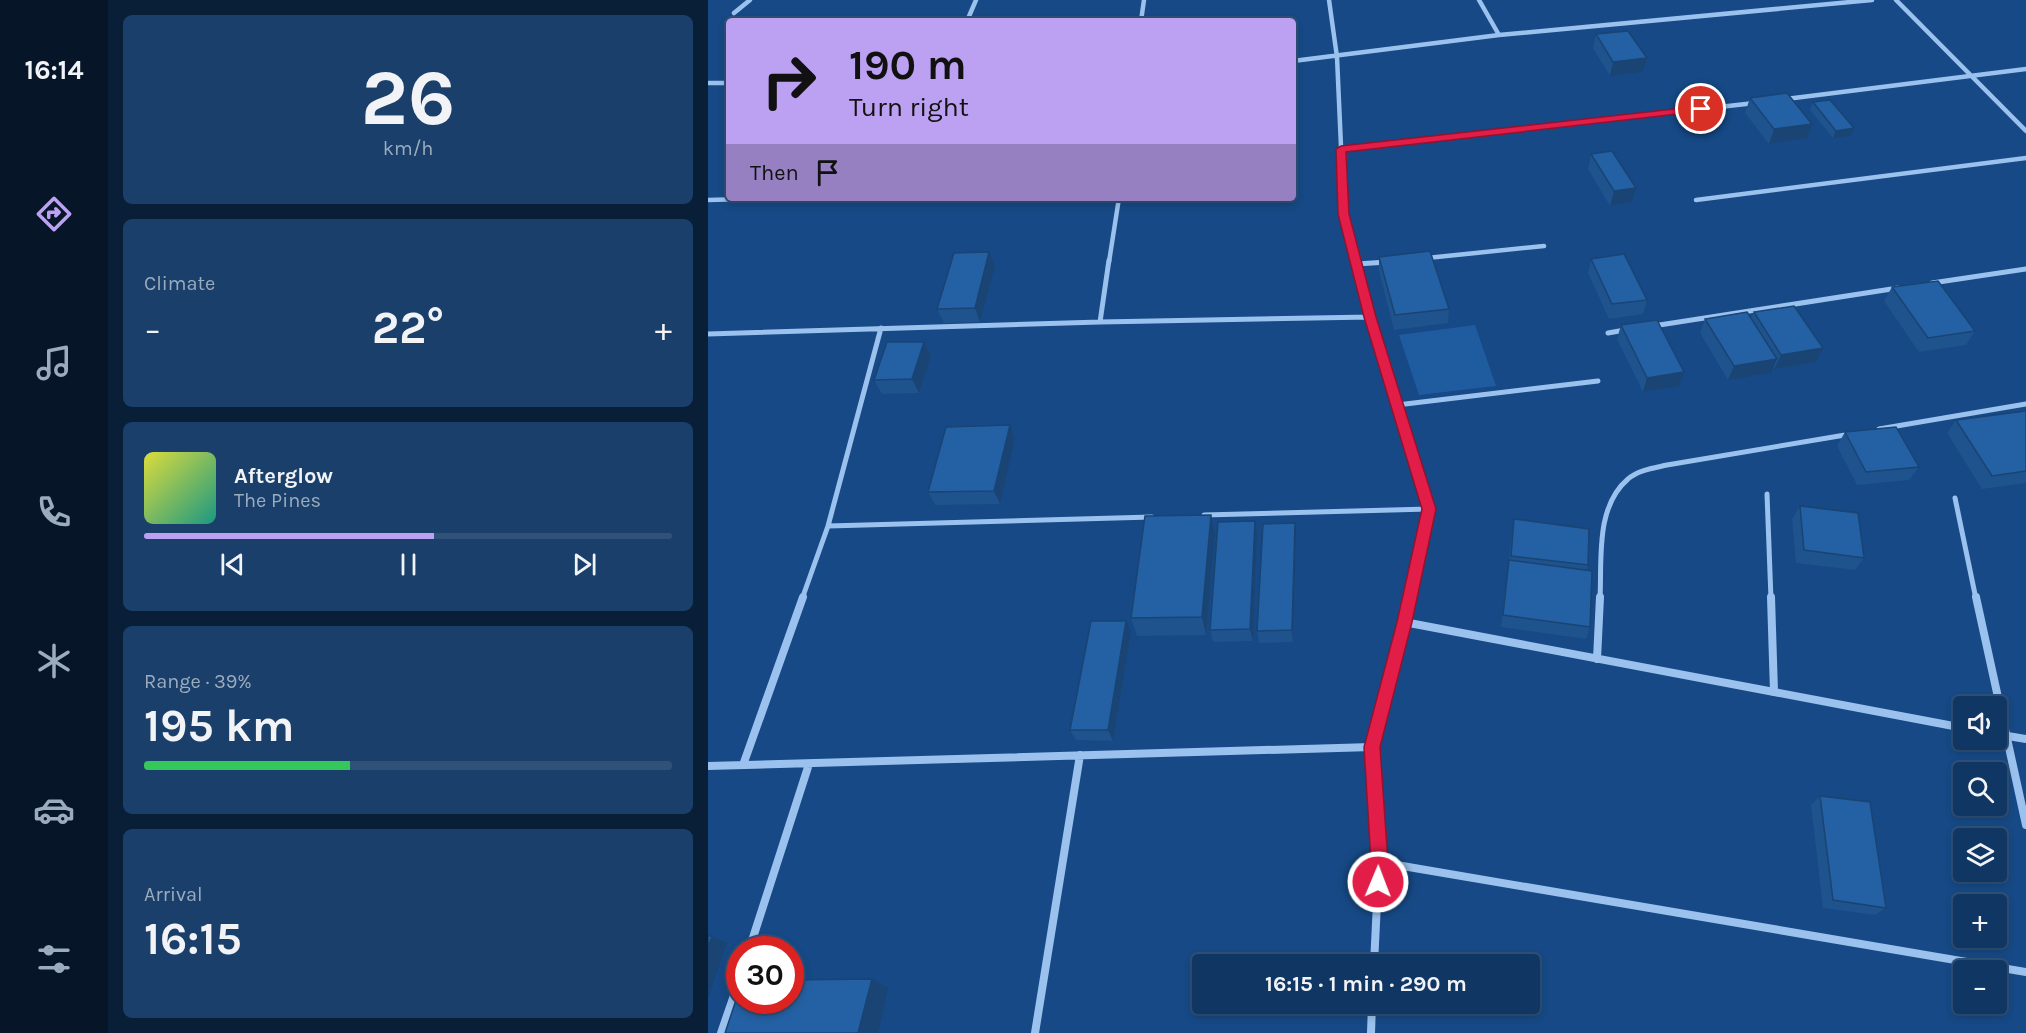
<!DOCTYPE html>
<meta charset="utf-8">
<style>
body{margin:0;font-family:Karla,sans-serif;background:#193f6a;color:#f1f3f6;height:100vh;display:flex;flex-direction:column;font-size:22px;white-space:nowrap}
*{box-sizing:border-box;margin:0}
p{font-size:20px;color:#9cacbf}
.icon{flex:none;width:33px;height:33px;fill:none;stroke:currentColor;stroke-width:2;stroke-linecap:round;stroke-linejoin:round}
.map{position:relative;flex:1;overflow:hidden}
.drawer{display:flex;flex-direction:column;gap:15px;padding:15px;background:#091e37;width:600px}
.drawer>*{flex:none}
.banner{position:absolute;left:18px;top:18px;width:570px;height:183px;border-radius:6px;box-shadow:0 3px 9px #0003,0 0 0 2px #305178;background:#bca0f2;color:#111;overflow:hidden}
.buttons{position:absolute;left:1245px;top:696px;display:grid;gap:12px}
.buttons a{display:grid;place-items:center;width:54px;height:54px;border-radius:6px;background:#103764;box-shadow:0 3px 9px #0003,0 0 0 2px #305178;font-size:30px}
.speed{position:absolute;left:18px;top:936px;display:flex;gap:12px;font-size:30px;font-weight:700;text-align:center}
.speed>*{display:grid;place-content:center;width:78px;height:78px;border-radius:50%;background:#103764;box-shadow:0 3px 9px #0003,0 0 0 2px #305178;line-height:1}
.speed .limit{border:9px solid #d22;background:#fff;color:#111}
.pin{position:absolute;display:grid;place-items:center;width:51px;height:51px;color:#fff;margin:-26px;border:3px solid #fff;border-radius:50%;box-shadow:0 2px 6px #0007}
.me{position:absolute;width:66px;margin:-33px;rotate:1deg;stroke-linejoin:round;filter:drop-shadow(0 0 4px #0008)}
.turn{display:flex;align-items:center;gap:21px;height:126px;padding:0 24px;font-size:27px}
.turn .icon{width:78px;height:78px;stroke-width:2.5}
.turn b{display:block;font-size:42px;line-height:51px}
.then{display:flex;align-items:center;height:57px;padding:0 24px;background:#0003;gap:12px;font-size:22px}
.big{font-size:45px;font-weight:700;line-height:1.1}
.drawer .tile{flex:1;display:flex;flex-direction:column;justify-content:center;gap:9px;min-width:0;padding:0 21px;border-radius:9px;background:#193f6a}
.drawer .dial{align-items:center;gap:0}
.dial b{font-size:78px;line-height:1}
.song{display:flex;align-items:center;gap:18px}
.cover{width:72px;height:72px;border-radius:9px;background:linear-gradient(135deg,hsl(60 70% 55%),hsl(170 70% 35%))}
.played{height:6px;border-radius:3px;background:linear-gradient(90deg,#bca0f2 55%,#305178 55%)}
.keys{display:flex;justify-content:space-around;direction:ltr}
.heat{display:flex;justify-content:space-between;align-items:center;font-size:33px;direction:ltr}
.charge{height:9px;border-radius:4px;background:linear-gradient(90deg,#34c759 39%,#305178 0)}
.trip{position:absolute;left:484px;top:954px;width:348px;height:60px;border-radius:6px;background:#103764;box-shadow:0 3px 9px #0003,0 0 0 2px #305178;font-weight:700;line-height:60px;text-align:center}
main{display:flex;flex:1;min-height:0}
.tab-bar{display:flex;flex-direction:column;width:108px;justify-content:space-around;align-items:center;background:#061628;color:#9cacbf}
.tab-bar .icon{width:42px;height:42px}
.tab-bar .active{color:#bca0f2}
.tab-bar b{font-size:27px;color:#f1f3f6}
.map>svg:first-child{display:block}
</style>
<main>
<nav class="tab-bar">
<b>16:14</b>
<svg class="icon active" aria-label="directions" viewBox="0 0 24 24"><path d="M12 3l9 9-9 9-9-9zM9 14v-3h6M13 9l2 2-2 2"/></svg>
<svg class="icon" aria-label="music" viewBox="0 0 24 24"><path d="M9 18V5l10-2v13"/><circle cx="6" cy="18" r="3"/><circle cx="16" cy="16" r="3"/></svg>
<svg class="icon" aria-label="phone" viewBox="0 0 24 24"><path d="M5 4h4l2 5-3 2q2 4 5 5l2-3 5 2v4C11 20 4 13 5 4z"/></svg>
<svg class="icon" aria-label="climate" viewBox="0 0 24 24"><path d="M12 3v18M4 7l16 10M4 17L20 7"/></svg>
<svg class="icon" aria-label="car" viewBox="0 0 24 24"><path d="M5 17H2v-5l4-1 3-4h7l3 4 3 1v5h-3M9 17h6M6 11h13"/><circle cx="7" cy="17" r="2"/><circle cx="17" cy="17" r="2"/></svg>
<svg class="icon" aria-label="filters" viewBox="0 0 24 24"><path d="M4 7h16M4 17h16"/><circle cx="9" cy="7" r="2"/><circle cx="15" cy="17" r="2"/></svg>
</nav>
<section class="drawer">
<div class="tile dial"><b>26</b><p>km/h</p></div>
<div class="tile"><p>Climate</p>
<div class="heat"><a>−</a><b class="big">22°</b><a>+</a></div>
</div>
<div class="tile">
<div class="song"><i class="cover"></i><div><b>Afterglow</b><p>The Pines</p></div></div>
<div class="played"></div>
<div class="keys"><svg class="icon" aria-label="previous" viewBox="0 0 24 24"><path d="M18 5L8 12l10 7zM5 5v14"/></svg><svg class="icon" aria-label="pause" viewBox="0 0 24 24"><path d="M8 5v14M16 5v14"/></svg><svg class="icon" aria-label="next" viewBox="0 0 24 24"><path d="M6 5l10 7-10 7zM19 5v14"/></svg></div>
</div>
<div class="tile"><p>Range · 39%</p><b class="big">195 km</b><div class="charge"></div></div>
<div class="tile"><p>Arrival</p><b class="big">16:15</b></div>
</section>
<div class="map">
<svg width="1318" height="1033" viewBox="0 0 1318 1033">
<rect width="100%" height="100%" fill="#164985"/>
<path fill="#1e5c9f" d="M767 325 788 386 711 395 691 335Z"/>
<g fill="none" stroke-linecap="round" stroke-linejoin="round">
<path stroke="#9bc2ee" stroke-width="4.5" d="M621 0 629 57 636 214 648 262
M771 0 791 35
M1188 0 1318 131
M26 13 42 0
M259 21 268 0
M433 21 436 0
M585 61 791 35 1164 0
M0 83H21
M1078 99 1318 69
M633 149 1047 103
M0 200 72 198
M988 200 1318 158
M719 258 836 246
M401 262 411 198"/>
<path stroke="#9bc2ee" stroke-width="5" d="M648 260 662 317 721 509 701 599
M649 264 679 262
M1224 283 1318 269
M392 322 401 260
M945 326 1190 288
M900 333 917 330
M0 334 392 322 662 317
M689 405 890 381
M1171 429 1318 404
M1059 494 1063 599
M1247 498 1268 599
M496 515 721 509
M120 526 444 517
M94 599 120 526 173 328
M892 599C894 560 887 507 920 479 930 470 946 468 959 465L1143 434"/>
<path stroke="#9bc2ee" stroke-width="8" d="M1063 597 1066 692
M1268 597 1318 825
M696 622 1256 728
M889 659 892 597
M1288 734 1318 739
M35 765 95 597
M0 766 664 747
M671 862 1318 972
M41 950 101 764
M666 964 671 862 664 747 701 597
M13 1033 32 978
M327 1033 372 755
M663 1033 664 1004"/>
</g>
<path fill="#1f538d" d="M888 34 939 58 935 72 902 76 885 48Z
M1042 98 1099 138 1061 144 1037 113Z
M1105 102 1146 128 1143 136 1125 138 1102 110Z
M883 154 928 188 924 202 902 206 880 169Z
M671 257 741 309 740 323 686 330 671 271Z
M883 259 939 300 935 314 901 319 880 273Z
M287 266 272 322 236 323 229 309Z
M1184 287 1267 331 1258 345 1211 352 1176 301Z
M1046 312 1108 362 1066 369 1065 368 1063 373 1020 380 992 333 997 319 1043 318Z
M913 325 971 386 935 392 909 339Z
M216 342 223 356 211 393 174 394 166 380Z
M1318 411V483L1274 489 1239 433 1248 420Z
M302 425 307 439 292 504 227 505 220 492Z
M1137 432 1211 467 1201 480 1149 485 1129 446Z
M1092 506 1156 558 1147 570 1088 563 1084 519Z
M503 515 507 534 498 635 429 636 423 618Z
M806 519 880 565 878 571 882 627 878 639 793 627 799 573 801 560 804 532Z
M547 521 549 534 545 641 505 642 502 630Z
M588 536 585 642 551 643 549 631Z
M423 633 405 741 368 740 362 730Z
M1112 796 1178 908 1167 915 1115 908 1103 805Z"/>
<path fill="#194473" d="M939 58 935 72 902 76 905 62Z
M1104 124 1099 138 1061 144 1066 129Z
M1146 128 1143 136 1125 138 1128 131Z
M928 188 924 202 902 206 906 191Z
M281 252 287 266 272 322 267 308Z
M216 342 223 356 211 393 204 379Z
M1115 348 1108 362 1066 369 1073 355Z
M1069 359 1063 373 1020 380 1026 366Z
M976 372 971 386 935 392 939 378Z
M302 425 307 439 292 504 286 491Z
M503 515 507 534 498 635 494 617Z
M547 521 549 534 545 641 542 629Z
M587 523 588 536 585 642 584 630Z
M418 621 423 633 405 741 400 730Z
M4 936 19 943 0 998V948Z
M164 979 180 988 170 1033H150Z"/>
<path fill="#2461a4" stroke="#194473" stroke-width="1.5" d="M920 31 939 58 905 62 888 34Z
M1079 93 1104 124 1066 129 1042 98Z
M1122 100 1146 128 1128 131 1105 102Z
M904 151 928 188 906 191 883 154Z
M722 251 741 309 687 315 671 257Z
M281 252 267 308 229 309 246 253Z
M916 254 939 300 904 304 883 259Z
M1230 281 1267 331 1220 338 1184 287Z
M1086 306 1115 348 1073 355 1046 312Z
M1039 312 1069 359 1026 366 997 319Z
M949 320 976 372 939 378 913 325Z
M179 342H216L204 379 166 380Z
M1318 411V471L1284 476 1248 420Z
M302 425 286 491 220 492 238 427Z
M1188 427 1211 467 1158 472 1137 432Z
M1092 506 1150 513 1156 558 1096 550Z
M503 515 494 617 423 618 437 516Z
M806 519 881 529 880 565 803 556Z
M547 521 542 629 502 630 510 522Z
M587 523 584 630 549 631 555 524Z
M801 560 884 571 882 627 795 615Z
M383 621H418L400 730H362Z
M1112 796 1162 802 1178 908 1125 900Z
M0 936H4L0 948Z
M164 979 150 1033H17L32 988V1000H82V980Z"/>
<path fill="#e11d48" stroke="#92132f" stroke-width="1.5" d="M993 106 996 107V111L638 152 641 214 668 317 728 509 704 622 672 747 680 862 676 888 670 891 664 888 661 882 663 862 656 747 689 622 714 509 656 317 630 214 628 149 633 146Z"/>
</svg>
<div class="buttons">
<a><svg class="icon" aria-label="sound" viewBox="0 0 24 24"><path d="M4 9h4l5-4v14l-5-4H4zM17 9q2 3 0 6"/></svg></a>
<a><svg class="icon" aria-label="search" viewBox="0 0 24 24"><circle cx="10" cy="10" r="6"/><path d="M15 15l6 6"/></svg></a>
<a><svg class="icon" aria-label="layers" viewBox="0 0 24 24"><path d="M12 4l9 5-9 5-9-5zM3 14l9 5 9-5"/></svg></a>
<a>+</a>
<a>−</a>
</div>
<div class="speed"><div class="limit">30</div></div>
<div class="pin" style="left:993px;top:109px;background:#d93025"><svg class="icon" aria-label="arrive" viewBox="0 0 24 24"><path d="M6 21V4h12l-3 4 3 4H6"/></svg></div>
<svg class="me" style="left:670px;top:882px" viewBox="-20 -20 40 40"><circle r="17" fill="#e11d48" stroke="#fff" stroke-width="3"/><path d="M0-11L8 9 0 5-8 9z" fill="#fff"/></svg>
<div class="trip">16:15 · 1 min · 290 m</div>
<div class="banner">
<div class="turn"><svg class="icon" aria-label="right" viewBox="0 0 24 24"><path d="M7 20v-9h11M14 6l5 5-5 5"/></svg><div><b>190 m</b>Turn right</div></div>
<div class="then">Then<svg class="icon" aria-label="arrive" viewBox="0 0 24 24"><path d="M6 21V4h12l-3 4 3 4H6"/></svg></div>
</div>
</div>
</main>
